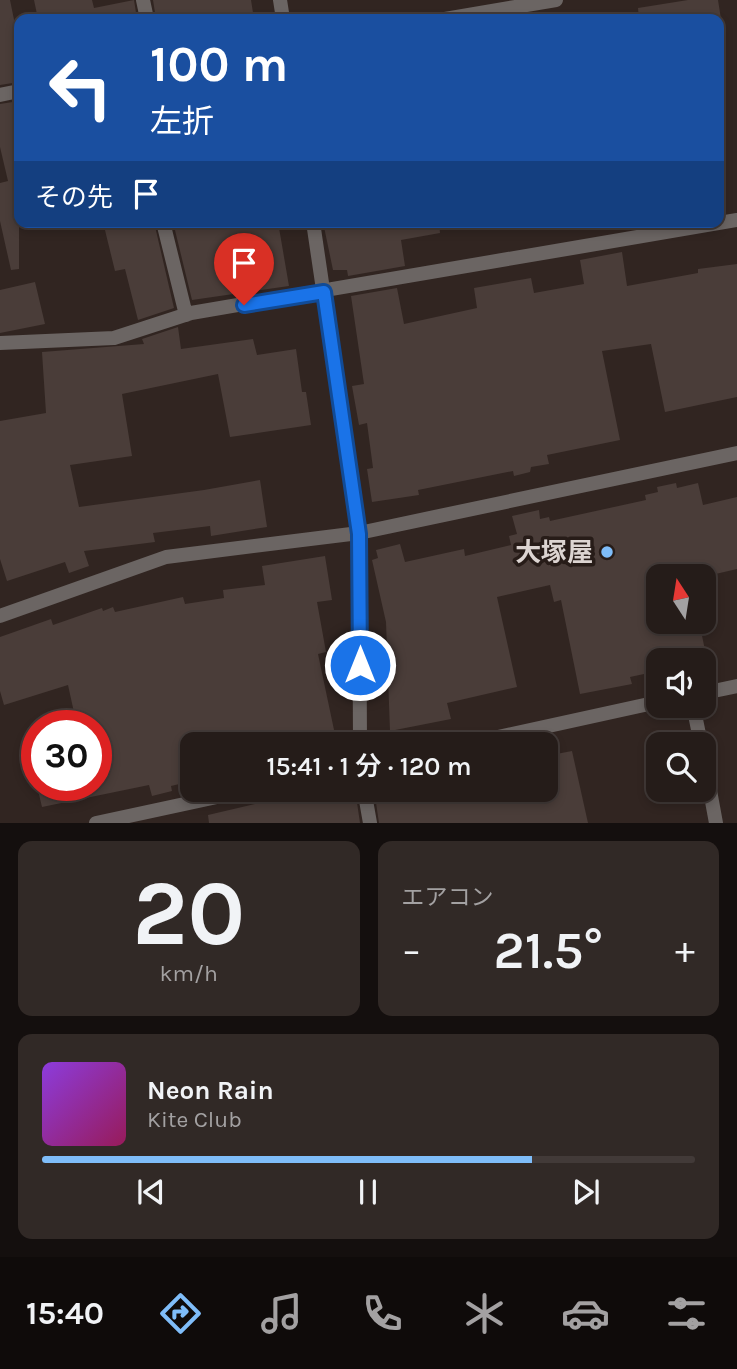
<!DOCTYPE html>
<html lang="ja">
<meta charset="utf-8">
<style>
body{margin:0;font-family:Karla,"Noto Sans JP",sans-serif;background:#312926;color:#f1f3f6;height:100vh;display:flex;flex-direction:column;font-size:26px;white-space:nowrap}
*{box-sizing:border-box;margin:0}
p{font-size:23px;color:#a3a1a2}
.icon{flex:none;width:38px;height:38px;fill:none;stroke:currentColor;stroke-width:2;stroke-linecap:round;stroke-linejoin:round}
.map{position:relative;height:823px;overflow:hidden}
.sheet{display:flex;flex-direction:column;gap:18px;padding:18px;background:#140f0e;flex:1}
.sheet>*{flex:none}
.banner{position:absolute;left:14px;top:14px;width:710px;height:214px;border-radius:14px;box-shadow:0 4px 10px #0003,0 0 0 2px #423a38;background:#1a4fa0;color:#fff;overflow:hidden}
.needle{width:46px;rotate:348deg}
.controls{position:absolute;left:646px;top:564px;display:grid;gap:14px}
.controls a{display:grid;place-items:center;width:70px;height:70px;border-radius:14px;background:#251c19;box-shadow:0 4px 10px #0003,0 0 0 2px #423a38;font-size:35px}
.speed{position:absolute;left:21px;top:710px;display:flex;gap:14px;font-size:35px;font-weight:700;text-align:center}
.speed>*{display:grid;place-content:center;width:91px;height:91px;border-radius:50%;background:#251c19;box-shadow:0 4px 10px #0003,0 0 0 2px #423a38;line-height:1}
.speed .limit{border:10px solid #d22;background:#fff;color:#111}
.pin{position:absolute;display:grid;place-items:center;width:60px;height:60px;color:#fff;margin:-72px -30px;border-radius:50% 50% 50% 0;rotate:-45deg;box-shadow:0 0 7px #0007}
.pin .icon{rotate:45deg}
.me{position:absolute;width:77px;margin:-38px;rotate:0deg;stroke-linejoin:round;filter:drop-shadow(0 0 5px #0008)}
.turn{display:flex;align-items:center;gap:24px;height:147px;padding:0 21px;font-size:32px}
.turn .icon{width:91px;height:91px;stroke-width:2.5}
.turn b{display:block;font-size:49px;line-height:60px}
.then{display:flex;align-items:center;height:66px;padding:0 21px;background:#0003;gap:14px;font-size:26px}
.big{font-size:52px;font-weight:600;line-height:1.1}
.sheet .widget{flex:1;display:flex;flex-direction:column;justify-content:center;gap:10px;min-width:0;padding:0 24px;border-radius:14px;background:#312926}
.sheet .dial{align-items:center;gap:0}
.dial b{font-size:91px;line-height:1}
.song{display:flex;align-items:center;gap:21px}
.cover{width:84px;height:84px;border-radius:10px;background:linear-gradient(135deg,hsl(270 70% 55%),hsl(330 70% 35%))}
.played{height:7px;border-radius:4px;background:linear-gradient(90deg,#7fbdf9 75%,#423a38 75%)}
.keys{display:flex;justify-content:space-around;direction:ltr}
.heat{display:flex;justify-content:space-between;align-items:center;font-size:38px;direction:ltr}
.sheet .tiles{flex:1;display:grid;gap:18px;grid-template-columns:1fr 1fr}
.widget:last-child{grid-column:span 2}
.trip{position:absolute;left:180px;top:732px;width:378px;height:70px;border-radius:14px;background:#251c19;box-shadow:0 4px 10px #0003,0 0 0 2px #423a38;font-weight:600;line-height:70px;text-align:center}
.menu{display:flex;height:112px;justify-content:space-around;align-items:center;background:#0f0b0a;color:#a3a1a2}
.menu .icon{width:49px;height:49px}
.menu .active{color:#7fbdf9}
.menu b{font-size:32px;color:#f1f3f6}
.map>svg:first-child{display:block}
</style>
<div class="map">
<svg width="737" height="823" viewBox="0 0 737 823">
<rect width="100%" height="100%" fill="#312521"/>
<path fill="#4a3d39" d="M0 0H10L19 44V82L0 85Z
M34 0H92L94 8 134 0 137 19H38Z
M153 0H251L254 19H156Z
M688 0H718L721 19H639L638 8Z
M19 101V269L11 270 0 221V183L8 181 0 147V104Z
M103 222H154L174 308 138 320 125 269 115 271Z
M173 222H278L289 286 192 300Z
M323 222H439L440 233 401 240 405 266 348 276 347 270H333Z
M622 252 627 286 698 273V269L737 264V397L665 412 651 344 602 351 620 440 547 455 549 464 531 467 530 472 514 476 513 471 418 490 419 495 372 502 367 469 373 468 367 423 359 425 352 386 364 384 351 296 397 288 404 324 477 308 474 288 531 278 534 293 584 284 580 260Z
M35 282 45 324 0 333V290Z
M178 327 181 349 253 339 257 355 296 349 302 392H306L311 425 230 437 218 374 122 394 132 456 70 465 79 507 204 490 260 480 267 527 211 536 210 526 153 533 155 542 84 551 89 566 69 573 65 562 7 581 0 559V421L46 413 42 352 144 344 142 339Z
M676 483 677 488 698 483 703 505 737 497V569L707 576H655L658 590V621H699L707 660H658V671L630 677 632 684 580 694 561 600 554 602 550 585 497 597 517 687 447 703 451 719 390 731 386 622 372 560 378 558 376 550 400 544 405 562 464 549 465 556 511 545 509 536 517 534 512 516 539 510 540 519 549 517 550 521 646 500 645 495 658 492 657 487Z
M325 556 332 600 317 602 326 652 318 654 337 744H300L298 735 256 744H192V781L171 786 172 791 152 796 149 785 42 807 37 786H96V726H77L68 685 4 705 0 691V637L51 619 53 625 102 608 103 611 113 607 115 612 183 597 185 604 224 598 223 590 265 585 262 566Z
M572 751 588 823H379L374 789H546V756Z
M320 789H355L360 823H209L208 815Z"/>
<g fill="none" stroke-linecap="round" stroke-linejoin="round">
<path stroke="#6b6563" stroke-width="14" d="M143 0 147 19
M280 0 283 19
M0 95 19 91
M163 222 186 315
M313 222 359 533 360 744
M0 343 114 338 191 313 737 220
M0 616 166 557 359 533
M704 693 737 686
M693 705 701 744
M466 744 658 702
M704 758 716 823
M364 789 370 823
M96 823 254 789"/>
<path stroke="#6b6563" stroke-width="14" d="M445 19 556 0
M359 533 737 453"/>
</g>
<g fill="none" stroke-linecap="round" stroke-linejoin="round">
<defs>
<path id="route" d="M244 305 324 292 359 534 360 665"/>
</defs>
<use href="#route" stroke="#114b97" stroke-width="18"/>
<use href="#route" stroke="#1a73e8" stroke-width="12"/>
</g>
<circle fill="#7fbdf9" stroke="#271c18" stroke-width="2.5" cx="607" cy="552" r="7"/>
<g text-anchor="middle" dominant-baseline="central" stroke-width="7" stroke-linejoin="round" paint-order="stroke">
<g font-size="26" font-weight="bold" fill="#dcd4d1" stroke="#271c18" text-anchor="end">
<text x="593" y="552">大塚屋</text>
</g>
</g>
</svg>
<div class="controls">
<a><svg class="needle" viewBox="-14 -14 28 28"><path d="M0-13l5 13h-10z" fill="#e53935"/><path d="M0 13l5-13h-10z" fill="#a3a1a2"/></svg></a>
<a><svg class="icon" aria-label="sound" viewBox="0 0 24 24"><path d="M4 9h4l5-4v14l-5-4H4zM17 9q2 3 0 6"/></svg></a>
<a><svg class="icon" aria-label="search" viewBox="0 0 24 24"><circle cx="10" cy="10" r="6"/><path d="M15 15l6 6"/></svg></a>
</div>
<div class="speed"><div class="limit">30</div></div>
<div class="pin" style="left:244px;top:305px;background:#d93025"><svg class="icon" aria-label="arrive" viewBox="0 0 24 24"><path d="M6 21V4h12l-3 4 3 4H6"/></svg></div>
<svg class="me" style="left:360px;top:665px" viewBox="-20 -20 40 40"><circle r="17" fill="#1a73e8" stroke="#fff" stroke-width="3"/><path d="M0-11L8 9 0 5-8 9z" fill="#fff"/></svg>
<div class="trip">15:41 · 1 分 · 120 m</div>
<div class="banner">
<div class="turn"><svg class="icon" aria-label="left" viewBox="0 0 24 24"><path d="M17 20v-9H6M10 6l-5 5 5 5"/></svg><div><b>100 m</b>左折</div></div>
<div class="then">その先<svg class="icon" aria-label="arrive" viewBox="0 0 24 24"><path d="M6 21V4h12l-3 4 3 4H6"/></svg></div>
</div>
</div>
<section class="sheet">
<div class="tiles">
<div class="widget dial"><b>20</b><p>km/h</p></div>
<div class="widget"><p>エアコン</p>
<div class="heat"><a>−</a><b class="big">21.5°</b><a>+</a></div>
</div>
<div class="widget">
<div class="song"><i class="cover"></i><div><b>Neon Rain</b><p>Kite Club</p></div></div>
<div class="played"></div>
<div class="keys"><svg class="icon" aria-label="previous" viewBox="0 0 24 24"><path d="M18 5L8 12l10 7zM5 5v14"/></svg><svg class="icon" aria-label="pause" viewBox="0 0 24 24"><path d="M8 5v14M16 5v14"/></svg><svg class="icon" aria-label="next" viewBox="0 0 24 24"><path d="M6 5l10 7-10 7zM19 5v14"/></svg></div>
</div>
</div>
</section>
<nav class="menu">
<b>15:40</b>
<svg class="icon active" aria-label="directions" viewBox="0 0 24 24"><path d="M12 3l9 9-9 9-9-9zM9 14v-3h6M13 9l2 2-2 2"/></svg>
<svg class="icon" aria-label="music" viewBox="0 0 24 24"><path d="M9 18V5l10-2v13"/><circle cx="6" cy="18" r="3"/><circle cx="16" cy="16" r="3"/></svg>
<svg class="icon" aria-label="phone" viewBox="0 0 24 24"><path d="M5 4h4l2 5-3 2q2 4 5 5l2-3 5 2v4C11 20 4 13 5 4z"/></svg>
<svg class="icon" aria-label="climate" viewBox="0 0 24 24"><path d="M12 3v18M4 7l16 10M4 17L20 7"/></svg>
<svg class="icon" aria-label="car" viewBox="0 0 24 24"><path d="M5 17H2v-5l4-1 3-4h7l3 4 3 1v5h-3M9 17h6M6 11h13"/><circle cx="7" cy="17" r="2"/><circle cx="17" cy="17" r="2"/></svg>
<svg class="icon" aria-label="filters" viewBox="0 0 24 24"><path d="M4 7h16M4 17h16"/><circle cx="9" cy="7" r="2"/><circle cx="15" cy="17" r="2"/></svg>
</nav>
